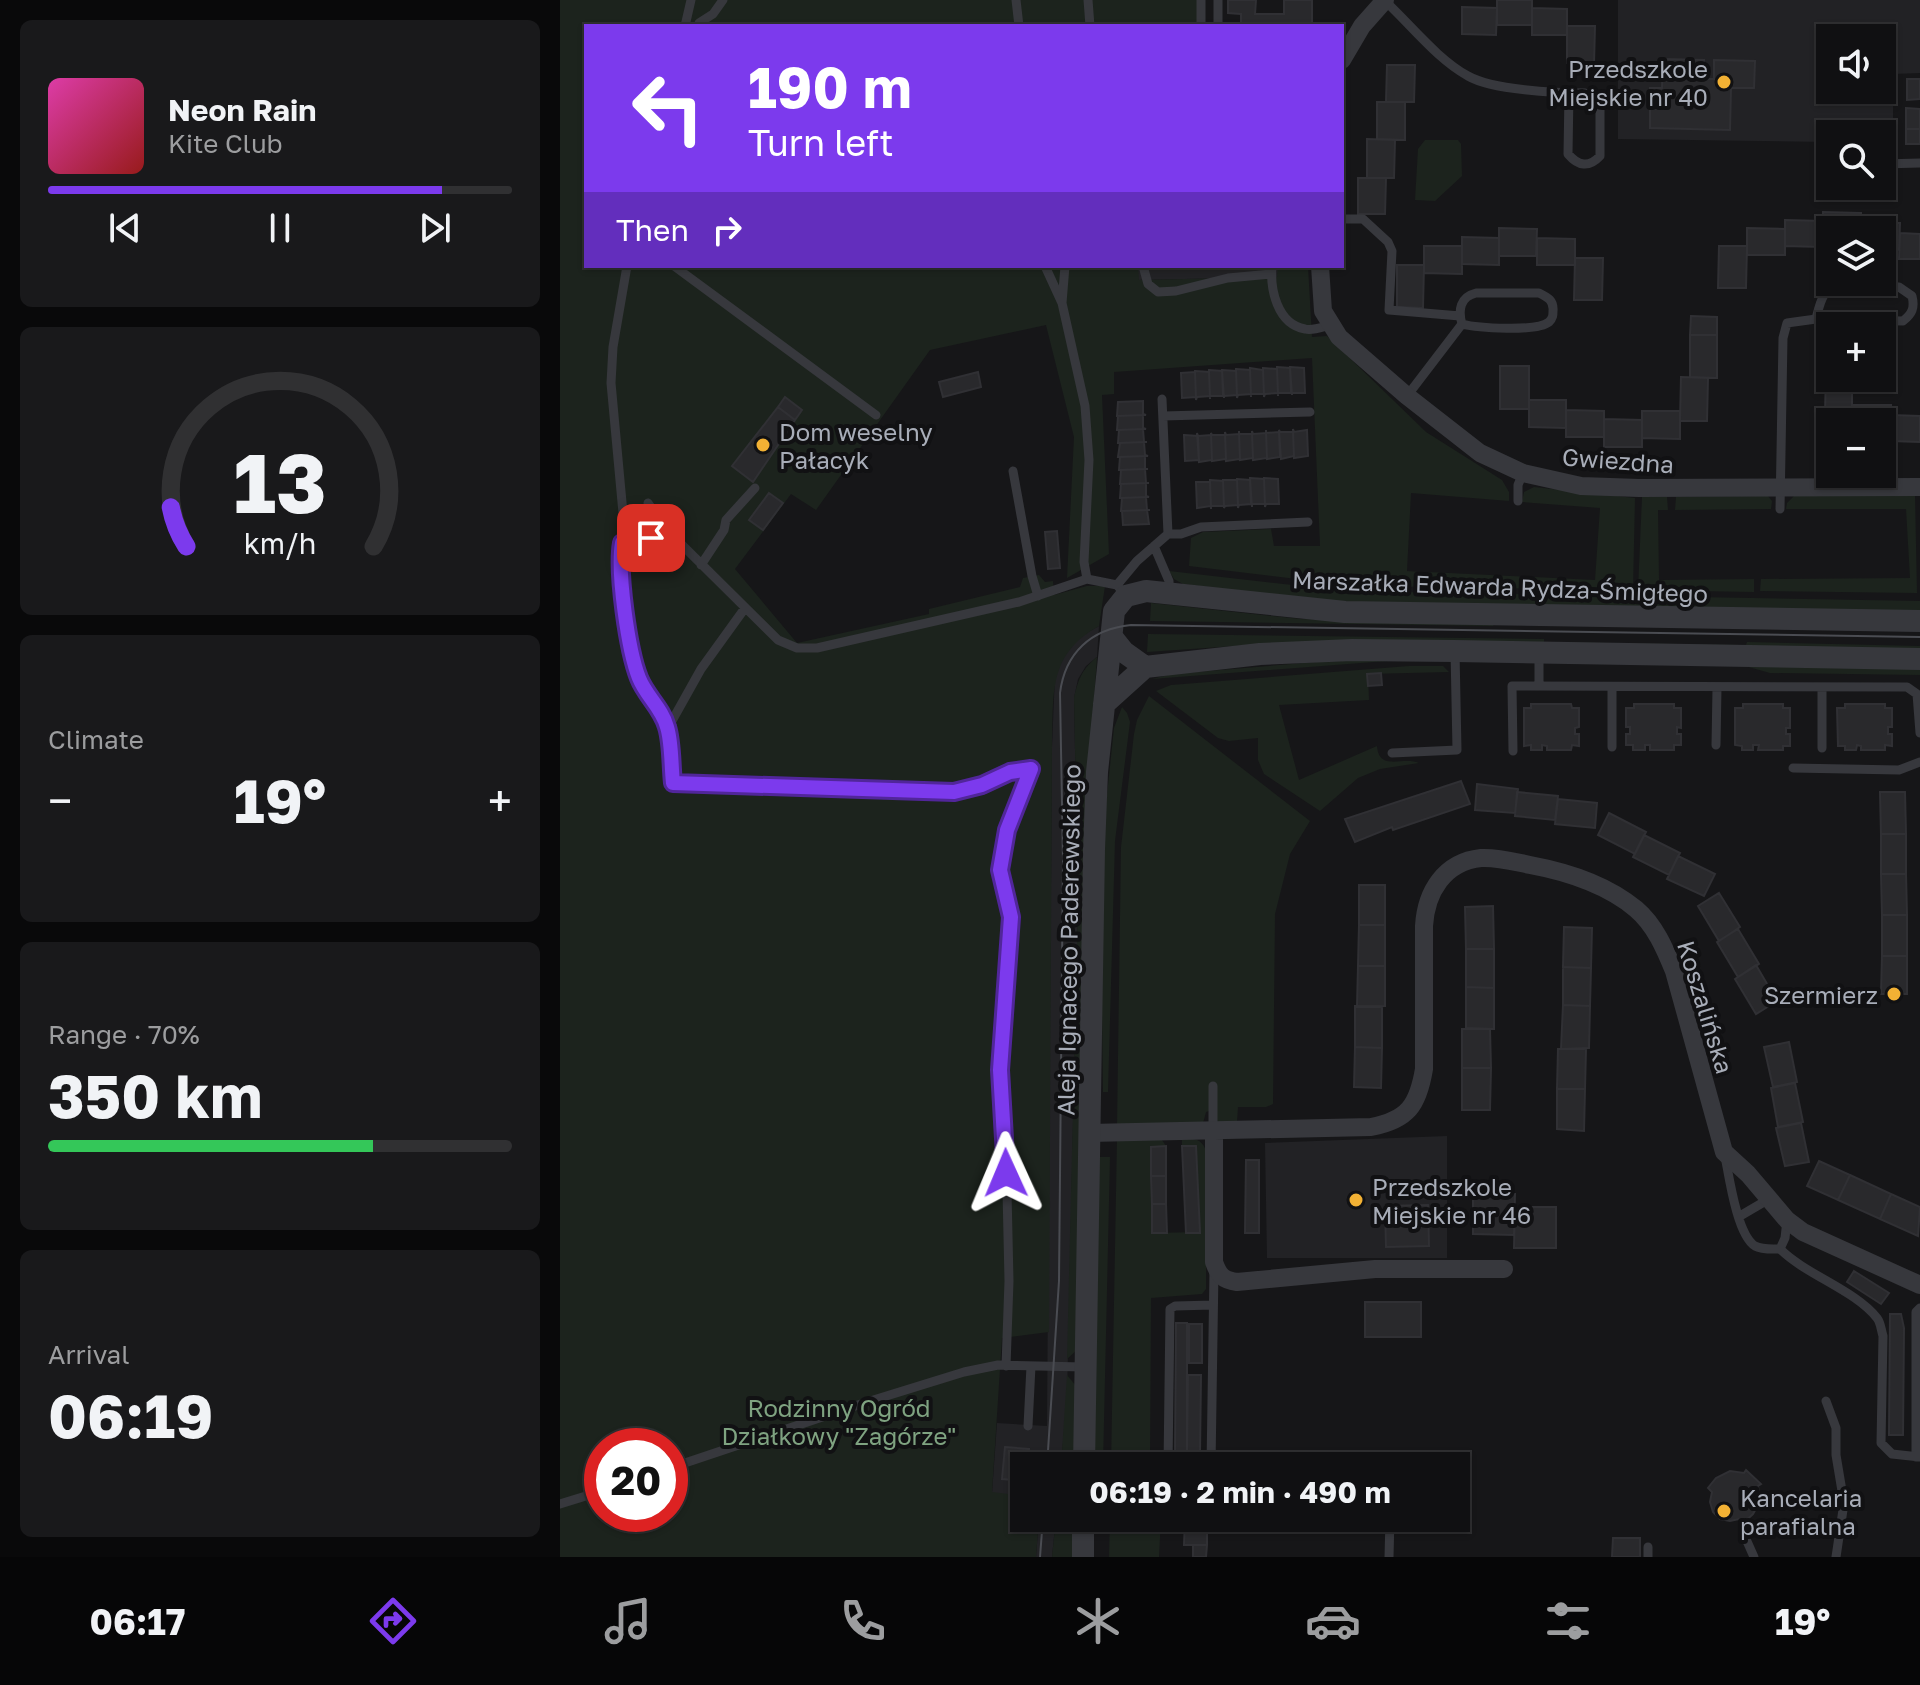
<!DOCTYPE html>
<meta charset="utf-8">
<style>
body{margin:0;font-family:"Golos Text",sans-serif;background:#19191b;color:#f1f3f6;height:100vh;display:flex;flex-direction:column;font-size:30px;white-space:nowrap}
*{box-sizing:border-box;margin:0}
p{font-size:26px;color:#9c9d9f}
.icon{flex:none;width:44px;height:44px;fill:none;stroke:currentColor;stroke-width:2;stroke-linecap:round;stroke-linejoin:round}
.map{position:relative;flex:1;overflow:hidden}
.side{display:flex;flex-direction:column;gap:20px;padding:20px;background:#09090a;width:560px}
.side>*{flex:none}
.top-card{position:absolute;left:24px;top:24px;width:760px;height:244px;border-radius:0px;box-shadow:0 2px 6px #0004,0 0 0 2px #303032;background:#7c3aed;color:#fff;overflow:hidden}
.tools{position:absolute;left:1256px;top:24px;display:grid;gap:16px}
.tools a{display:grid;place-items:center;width:80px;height:80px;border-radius:0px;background:#101012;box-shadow:0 2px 6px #0004,0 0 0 2px #303032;font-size:40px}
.speed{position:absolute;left:24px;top:1428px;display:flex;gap:16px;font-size:40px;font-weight:700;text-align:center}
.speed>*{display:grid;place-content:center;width:104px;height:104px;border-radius:50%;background:#101012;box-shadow:0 2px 6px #0004,0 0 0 2px #303032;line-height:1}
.speed .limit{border:12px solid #d22;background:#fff;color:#111}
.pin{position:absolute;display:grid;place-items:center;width:68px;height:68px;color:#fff;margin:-34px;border-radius:16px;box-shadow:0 4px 12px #0006}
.me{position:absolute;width:88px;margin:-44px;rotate:359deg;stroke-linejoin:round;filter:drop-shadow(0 0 6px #0008)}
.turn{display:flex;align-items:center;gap:28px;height:168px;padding:0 32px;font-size:36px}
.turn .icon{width:104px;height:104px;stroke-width:2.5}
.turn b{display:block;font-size:56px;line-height:68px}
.then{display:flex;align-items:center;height:76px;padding:0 32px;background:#0003;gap:16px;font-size:30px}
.big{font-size:60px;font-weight:700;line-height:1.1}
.side .card{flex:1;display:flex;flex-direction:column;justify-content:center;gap:12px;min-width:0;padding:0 28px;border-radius:12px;background:#19191b}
.side .dial{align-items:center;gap:0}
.dial svg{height:208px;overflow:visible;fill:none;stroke:#303032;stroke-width:7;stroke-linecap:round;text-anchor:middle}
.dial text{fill:#f1f3f6;stroke:none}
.song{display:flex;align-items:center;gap:24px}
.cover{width:96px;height:96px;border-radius:12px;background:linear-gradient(135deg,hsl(320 70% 55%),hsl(0 70% 35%))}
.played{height:8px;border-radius:4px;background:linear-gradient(90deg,#7c3aed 85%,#303032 85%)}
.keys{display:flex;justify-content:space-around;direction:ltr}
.heat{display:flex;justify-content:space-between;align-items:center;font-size:44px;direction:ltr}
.charge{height:12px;border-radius:6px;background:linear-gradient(90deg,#34c759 70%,#303032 0)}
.trip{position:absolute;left:450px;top:1452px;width:460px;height:80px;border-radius:0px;background:#101012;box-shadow:0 2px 6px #0004,0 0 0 2px #303032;font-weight:700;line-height:80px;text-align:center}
.tab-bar{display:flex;height:128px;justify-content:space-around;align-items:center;background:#060607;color:#9c9d9f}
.tab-bar .icon{width:56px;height:56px}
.tab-bar .on{color:#7c3aed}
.tab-bar b{font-size:36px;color:#f1f3f6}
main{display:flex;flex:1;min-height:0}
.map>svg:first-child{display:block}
</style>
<main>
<section class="side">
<div class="card">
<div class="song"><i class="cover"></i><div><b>Neon Rain</b><p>Kite Club</p></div></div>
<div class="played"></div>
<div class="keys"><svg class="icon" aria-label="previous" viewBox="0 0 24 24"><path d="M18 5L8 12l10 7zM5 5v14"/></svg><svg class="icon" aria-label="pause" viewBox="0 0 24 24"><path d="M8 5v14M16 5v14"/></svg><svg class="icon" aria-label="next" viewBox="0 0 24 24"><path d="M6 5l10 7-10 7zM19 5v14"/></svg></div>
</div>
<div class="card dial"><svg viewBox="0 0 100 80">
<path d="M14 69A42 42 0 1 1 86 69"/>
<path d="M14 69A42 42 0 0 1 8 54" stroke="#7c3aed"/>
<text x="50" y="56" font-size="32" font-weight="700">13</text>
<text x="50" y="72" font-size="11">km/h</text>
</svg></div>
<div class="card"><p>Climate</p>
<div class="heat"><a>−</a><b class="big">19°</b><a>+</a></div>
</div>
<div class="card"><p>Range · 70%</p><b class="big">350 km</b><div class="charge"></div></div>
<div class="card"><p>Arrival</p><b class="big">06:19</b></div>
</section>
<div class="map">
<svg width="1360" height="1557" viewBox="0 0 1360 1557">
<rect width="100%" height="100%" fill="#161618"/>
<path fill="#222225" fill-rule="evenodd" d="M1058 0H1360V73L1333 74V140L1331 142H1322V134H1270V142L1058 139ZM1270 38H1322V90H1270Z
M578 266H718V277L578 280Z
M539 626 537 657 526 666 518 679 514 698 518 902 507 1396 501 1466H464V1496L432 1493 437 1423 487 1426 492 747 495 674 505 654 521 636Z
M887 1136V1258H707L705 1143Z
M479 1518H496L492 1557H476Z"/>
<path fill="#1c231d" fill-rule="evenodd" d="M0 0H642V26H26V266H578L579 280 717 277 718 266H748L752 337 767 336 866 432 942 480 949 492V501L851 493 847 571 861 572V587L778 584 629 566 631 538 643 532 711 529 714 546H760L752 358 554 372V394L542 395 549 554 507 578 514 437 486 325 370 350 256 510 231 494 175 569 237 643 369 614V609L460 587 463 578 479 575 485 582 493 581 494 595 527 586H545L539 626C487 655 494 694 492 747L489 1332 442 1338 432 1492 464 1496V1518H479L476 1557H0ZM42 1446H110V1514H42Z
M865 140H898L901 144 902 176 875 201 855 200 858 149Z
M974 487 1075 498 1073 590 867 587 868 572 1035 580 1040 508 962 502 964 492Z
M1355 495 1357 593 1200 591 1201 579 1350 578 1346 509H1226L1227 503 1234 496Z
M1208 496 1212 501 1211 509 1115 510 1116 497Z
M1082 497H1107L1108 510H1098L1099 580 1194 579V592L1078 590Z
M609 571 786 591 1360 601V613L822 605 752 600 623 584 614 579Z
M591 603 741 619 934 624 933 626 590 621Z
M588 634 984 639V642L1186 645 1187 642 1360 646V650L718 643 587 652Z
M537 657 529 773 518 1349 507 1359 518 902 514 698C518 680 522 669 537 657Z
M835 659 827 661 592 679 612 674 756 662Z
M1178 664 1360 666V675L1210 673Z
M849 666H883L889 672 808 674 809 700 719 705 739 780 817 746C819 772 843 756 859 763L820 769 798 778 760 811 704 774 698 760V738L669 741 658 738 596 691 611 685Z
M589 696 750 821 730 854 715 914 713 1104 706 1107H678L677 1122H657L649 1111 646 1112 643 1123 557 1126 561 847 574 734 577 720Z
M562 707 567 713 570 722 555 841 548 1092H543L540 861 554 728Z
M557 1138 602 1140 606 1146 591 1147 592 1233 640 1232 636 1146H622V1138C634 1138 642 1139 646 1151V1289L642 1294 591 1298 590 1466H551Z
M538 1157H550L543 1466H532Z
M507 1375 516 1386V1466H501Z
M496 1518H514L512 1557H492Z
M550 1518H601L599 1557H549Z"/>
<path fill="#29292c" stroke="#303034" stroke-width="2" d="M668 0H696L695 14H724V0H752V26H681V14L668 13Z
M937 0H972V25H937Z
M902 7 937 8 936 35 902 34Z
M972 8 1007 9V35H972Z
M1007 26H1035L1034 64 1007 63Z
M1103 59 1144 60V79H1154V60L1195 61 1194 88H1171L1170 130 1090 128V88H1102Z
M827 65H855L854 102H826Z
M1347 79H1360V99L1347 100Z
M817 102H845V140L817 139Z
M1346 108 1360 109V129H1346Z
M1346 129H1360V144H1346Z
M807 139 835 140 834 178H807Z
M798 178H826L825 214H798Z
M1263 212 1301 213V230H1270V238H1262Z
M1225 220 1263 221 1262 247 1225 246Z
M1301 223H1340L1339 250 1322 249V230H1301Z
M939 228 977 229 976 256H939Z
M1187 228 1225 229V255H1187Z
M1340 233 1360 234V259H1339Z
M902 237 939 238V265L902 264Z
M977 238 1015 239V265H977Z
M864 246H902V274L864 273Z
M1159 246H1187L1186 288H1158Z
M1015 258H1043L1042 300H1014Z
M837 265H864L863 308 837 307Z
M1131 316 1157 317V335H1130Z
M1130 335H1157V378L1130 377Z
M940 366H969V409H940Z
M717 367 730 368 731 393H718V396Z
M730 367 744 368 745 393H732V395Z
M690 368 703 370 704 394H691V397Z
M703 368 717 369 718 393 705 394 704 397Z
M676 369 690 370 691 394 678 395 677 398Z
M649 370 662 371 663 396H650V399Z
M662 370 676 371 677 395 664 396V398Z
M635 371 649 372 650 396 637 397 636 400Z
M1266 371H1270V378H1292V414L1265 413Z
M418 372 421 387 383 397 379 382Z
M635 372 636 397 622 398 621 373Z
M1121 377 1148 378 1147 421H1120Z
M225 397 242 410 235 420 218 407Z
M969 400H1006V428L969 427Z
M583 401V414L586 415 557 416 558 402Z
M1292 405H1331V432H1322V422H1292Z
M218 407 235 420 193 482 172 466Z
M1006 410 1044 411V437H1006Z
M1082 411H1120V439L1082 438Z
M583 415V428L586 429 557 430 558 416Z
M1331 415 1360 416V442L1331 441Z
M1044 419 1082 420V447H1044Z
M583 429 584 442H587L558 443 559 430Z
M733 429 734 432 747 430 748 456 734 458Z
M706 430V433L719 432 720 457 707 459Z
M719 430 720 432H733L734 456 721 459Z
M679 431V434H692L693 458 680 460Z
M692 431 693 434 706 433 707 458 693 460Z
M665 432 666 435 679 434 680 459 666 461Z
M637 433 638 436 651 435 652 460 639 462Z
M651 433 652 435H665L666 459 652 461Z
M624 435 638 436 639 460 625 461Z
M584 442 585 455 588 456 558 457 560 443Z
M585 456V469H588L559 470 560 457Z
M585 469 586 483H589L560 484 561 470Z
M690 478 704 479 705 504H692V507Z
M704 478 718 479 719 504H706L705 507Z
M677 479 690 480 691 504 679 505 678 508Z
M650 480 663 481 664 506H651V509Z
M663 480H677L678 505 665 506 664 508Z
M636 482H650L651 506 637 508Z
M586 483V496L589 497 560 498 561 484Z
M209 493 223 503 203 530 189 520Z
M586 497 587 510H590L561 511 562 498Z
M587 510 589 524 563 525 562 511Z
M497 531 500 568 488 569 485 532Z
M821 673 822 685 808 686 807 674Z
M971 704H1011L1012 708H1019V727L1015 728V734H1019V746L1012 745 1011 750H987V746L982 745V750H971V745L964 746V708H971Z
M1074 704H1114V708H1121V728L1117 727V734H1121V745H1114V750H1090V745H1085V750H1073V745H1066V734H1070V727H1066V708H1074Z
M1183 704H1223V708H1230V728H1226V734H1230V746H1223V750H1198L1199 745H1193V750H1182V746L1175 745V708H1183Z
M1285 704H1325V708H1332V727H1328V734H1332V746L1325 745V750H1301V746L1297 745 1296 750H1285V746H1278L1277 708H1285Z
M901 781 910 804 833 830 832 827 795 842 785 819Z
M917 784 958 789 955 813 915 810Z
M957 792 998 796 995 820 955 816Z
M1320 792H1345L1346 834H1321Z
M998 799 1037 803 1035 828 995 824Z
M1049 813 1086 832 1075 854 1038 835Z
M1321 834H1346V874H1321Z
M1084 835 1120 853 1109 875 1073 857Z
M1118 856 1155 874 1144 896 1107 879Z
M1321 874H1346L1347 915H1322Z
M799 885H825V925H799Z
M1159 893 1180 927 1159 941 1138 906Z
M933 906 934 949H906L905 907Z
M1322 915H1347V956H1322Z
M799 925H825V966H798Z
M1004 927 1032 928 1031 968 1003 967Z
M1178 929 1199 964 1178 977 1157 942Z
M906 949H934V988L906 987Z
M1322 956H1347V994H1321Z
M1196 965 1217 1001 1196 1014 1175 979Z
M798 966H825V1006L797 1007Z
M1003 967 1031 968 1030 1006 1003 1005Z
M906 987 934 988V1029L906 1028Z
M1003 1005 1030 1006 1029 1048 1001 1049Z
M795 1006 822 1007V1048L795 1047Z
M902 1029H930L931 1068H902Z
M1229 1042 1237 1082 1213 1087 1204 1047Z
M795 1047 822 1048 821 1088 794 1087Z
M998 1049H1026L1025 1089H997Z
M902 1068H931L930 1110H902Z
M1235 1083 1243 1122 1218 1127 1211 1088Z
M997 1089H1025L1024 1131 997 1129Z
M1241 1123 1249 1162 1225 1166 1216 1128Z
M606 1146V1176H591V1147Z
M622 1146H636L640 1233H626Z
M686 1160H699V1233H685Z
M1259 1161 1290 1175 1278 1200 1247 1186Z
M1290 1175 1331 1194 1320 1219 1278 1200Z
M591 1176H606V1204H592Z
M913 1194H955L954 1235 913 1234Z
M1331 1194 1360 1207 1358 1236 1320 1219Z
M592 1204H606L607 1233H592Z
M868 1205 869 1246 826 1247 825 1206Z
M955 1207H996V1248H954Z
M1294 1271 1329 1293 1321 1304 1287 1282Z
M805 1302H861V1337H805Z
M1330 1314H1341L1344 1328 1343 1435H1329Z
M616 1323H627V1453L615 1454Z
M629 1324H642V1363H629Z
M628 1375H641L640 1454 627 1453Z
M445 1447 469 1449 468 1466H464L463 1487 453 1485V1480L442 1479Z
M1186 1470 1201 1484 1198 1486 1200 1501 1193 1514 1183 1523 1179 1519 1170 1521 1160 1519 1153 1512 1150 1502 1152 1492 1148 1488 1156 1478 1170 1471 1184 1473Z
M625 1518H647V1545H624Z
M1053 1538H1080V1557H1052Z
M633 1545H647L646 1557H633Z"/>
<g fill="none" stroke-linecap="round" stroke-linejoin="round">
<path stroke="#37383d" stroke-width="9" d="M456 0 459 26
M528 0 530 26
M641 0V26
M658 0V26
M825 1C851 25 877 59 908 76 932 90 996 93 1025 93L1037 101 1040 110V156C1029 168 1018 166 1008 154L1009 93
M139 23 153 14 163 0
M125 26 131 0
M1322 164 1360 163
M782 219H803L828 242 832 251 829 310 900 316
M67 266 53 347 51 383 63 513 60 556 66 613 78 675 84 689 95 701 108 728 113 783 394 792 422 785 450 772 471 769 447 830 440 870 451 917 440 1045 439 1094 446 1146 449 1281 446 1366
M114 266 316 415
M485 266 502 303
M505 266 502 303 525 406 529 460 524 562 527 579
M583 266 588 284 598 292 616 291 668 278 711 274
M712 266C710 289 717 324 745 329 753 331 762 327 770 325
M847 396 902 324C917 328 977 332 989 322 993 318 993 315 993 311 994 300 987 297 979 293H916C900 297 898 310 902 324
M602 399 608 534
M603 416 750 412
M453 471 472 576 478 596
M958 501V485L963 473
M88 503 106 529 218 640 237 648H257L459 602 527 579 557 585 565 595
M1220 509 1223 338 1227 323 1256 319 1343 321C1352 314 1355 308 1352 296L1339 287 1280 284C1262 289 1260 303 1256 319
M62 543 91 538 106 529
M594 546 609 581V591
M141 565 164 530 166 520 195 488
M557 585 577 561 608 534H621L641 527 748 522
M979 654V686
M108 728 141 669 185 608
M1156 745 1157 688
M1052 747V687
M1262 748V687
M953 751 952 686 1347 687 1357 694 1360 733
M832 753 897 750 895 651
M1233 768 1339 770 1360 762
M653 1086V1130
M1165 1156C1169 1176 1177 1235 1195 1246 1202 1250 1213 1249 1220 1249L1225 1238 1227 1220
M1180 1216 1209 1199
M1220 1249C1246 1275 1295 1290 1317 1318 1321 1323 1321 1330 1323 1336L1321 1443 1332 1454 1360 1457
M1266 1401 1276 1428V1455L1284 1503 1276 1557
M468 1426 471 1366
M1356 1457V1312L1360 1308
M608 1466 610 1309 615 1306 653 1305
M651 1466 654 1270
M110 1468 307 1402 404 1372 438 1365 524 1367
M0 1504 42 1491
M1186 1539 1194 1557
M829 1557 830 1518
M1088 1557V1547"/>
<path stroke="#37383d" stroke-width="18" d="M782 60 802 26 825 0
M760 266 763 311 779 337 847 396 920 453 963 473 1021 486 1079 488 1360 487
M654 1131V1262C659 1276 663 1280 677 1282L815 1269H944
M529 1133 811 1127C848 1120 858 1105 864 1069V926C866 892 884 862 921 858 937 857 955 862 970 865 1008 872 1046 884 1076 909 1095 925 1105 949 1114 971L1164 1152 1188 1174 1227 1220 1243 1232 1360 1285"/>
<path stroke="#37383d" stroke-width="22" d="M552 637 564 652 585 667
M544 704 585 667 700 654 792 650 895 651 1360 659
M524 1466 534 849 537 772 554 611 566 596 586 591 785 612 1360 621
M523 1557V1518"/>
<path stroke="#4a4c52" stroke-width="2" d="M487 1466 499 1281 503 860 500 693C505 653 531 629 571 625L1360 637
M480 1557 483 1518"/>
</g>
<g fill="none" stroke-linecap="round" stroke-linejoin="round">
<defs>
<path id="route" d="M91 538 62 543C57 572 68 650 79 678 86 696 102 708 107 727 112 743 111 765 113 783L394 792 422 785 450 772 471 769 447 830 440 870 451 917 440 1070 446 1173"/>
</defs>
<use href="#route" stroke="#51269a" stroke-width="20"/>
<use href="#route" stroke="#7c3aed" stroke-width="14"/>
</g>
<g fill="#f2b134" stroke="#111113" stroke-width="3">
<circle cx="1164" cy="82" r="8"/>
<circle cx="203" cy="445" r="8"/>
<circle cx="1334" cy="994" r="8"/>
<circle cx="796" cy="1200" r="8"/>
<circle cx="1164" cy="1511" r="8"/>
</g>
<g text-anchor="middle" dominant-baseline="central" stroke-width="8" stroke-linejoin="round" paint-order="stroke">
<g font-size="24" fill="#a8adb8" stroke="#111113" text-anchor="start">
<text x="1148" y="68" text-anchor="end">Przedszkole<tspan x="1148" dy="28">Miejskie nr 40</tspan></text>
<text x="219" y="431">Dom weselny<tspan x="219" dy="28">Pałacyk</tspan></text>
<text x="1318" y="994" text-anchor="end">Szermierz</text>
<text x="812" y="1186">Przedszkole<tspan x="812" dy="28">Miejskie nr 46</tspan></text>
<text x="1180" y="1497">Kancelaria<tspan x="1180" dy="28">parafialna</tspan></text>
</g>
<g font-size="24" fill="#a8adb8" stroke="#111113">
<text transform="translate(1058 460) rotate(4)">Gwiezdna</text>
<text transform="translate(940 586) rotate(2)">Marszałka Edwarda Rydza-Śmigłego</text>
<text transform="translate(508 940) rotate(-89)">Aleja Ignacego Paderewskiego</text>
<text transform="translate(1146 1007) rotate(73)">Koszalińska</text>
</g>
<g font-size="24" fill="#7fa381" stroke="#111113">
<text x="279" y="1407">Rodzinny Ogród<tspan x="279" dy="28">Działkowy "Zagórze"</tspan></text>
</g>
</g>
</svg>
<div class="tools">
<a><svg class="icon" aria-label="sound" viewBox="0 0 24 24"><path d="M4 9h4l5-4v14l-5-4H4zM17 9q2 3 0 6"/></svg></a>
<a><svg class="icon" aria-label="search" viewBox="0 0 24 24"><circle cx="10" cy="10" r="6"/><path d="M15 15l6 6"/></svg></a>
<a><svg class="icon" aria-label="layers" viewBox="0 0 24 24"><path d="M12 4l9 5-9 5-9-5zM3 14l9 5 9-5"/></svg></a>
<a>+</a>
<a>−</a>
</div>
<div class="speed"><div class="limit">20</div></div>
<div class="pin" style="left:91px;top:538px;background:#d93025"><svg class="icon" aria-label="arrive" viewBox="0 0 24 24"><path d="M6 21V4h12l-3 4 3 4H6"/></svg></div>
<svg class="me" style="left:446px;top:1173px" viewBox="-20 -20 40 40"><path d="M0-17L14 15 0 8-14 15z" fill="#7c3aed" stroke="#fff" stroke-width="4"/></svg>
<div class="trip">06:19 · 2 min · 490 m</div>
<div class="top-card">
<div class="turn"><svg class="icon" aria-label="left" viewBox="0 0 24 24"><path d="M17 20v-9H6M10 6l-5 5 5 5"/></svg><div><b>190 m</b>Turn left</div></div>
<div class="then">Then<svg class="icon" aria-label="right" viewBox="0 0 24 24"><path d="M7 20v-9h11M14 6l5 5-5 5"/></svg></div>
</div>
</div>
</main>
<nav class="tab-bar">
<b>06:17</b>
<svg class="icon on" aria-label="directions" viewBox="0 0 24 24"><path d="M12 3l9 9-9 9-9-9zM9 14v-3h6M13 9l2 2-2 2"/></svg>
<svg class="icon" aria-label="music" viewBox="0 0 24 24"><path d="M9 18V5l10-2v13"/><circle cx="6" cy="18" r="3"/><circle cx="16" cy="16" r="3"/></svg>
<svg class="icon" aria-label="phone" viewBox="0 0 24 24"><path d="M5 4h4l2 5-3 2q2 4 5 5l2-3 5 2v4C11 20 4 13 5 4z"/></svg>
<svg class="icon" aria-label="climate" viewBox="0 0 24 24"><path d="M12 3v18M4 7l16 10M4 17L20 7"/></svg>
<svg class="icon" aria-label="car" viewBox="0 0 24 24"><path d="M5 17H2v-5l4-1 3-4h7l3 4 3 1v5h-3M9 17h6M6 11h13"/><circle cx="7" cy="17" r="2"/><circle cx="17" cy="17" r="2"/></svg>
<svg class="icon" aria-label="filters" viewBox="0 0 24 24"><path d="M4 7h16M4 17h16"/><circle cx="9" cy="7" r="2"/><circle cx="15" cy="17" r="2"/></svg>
<b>19°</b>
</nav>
